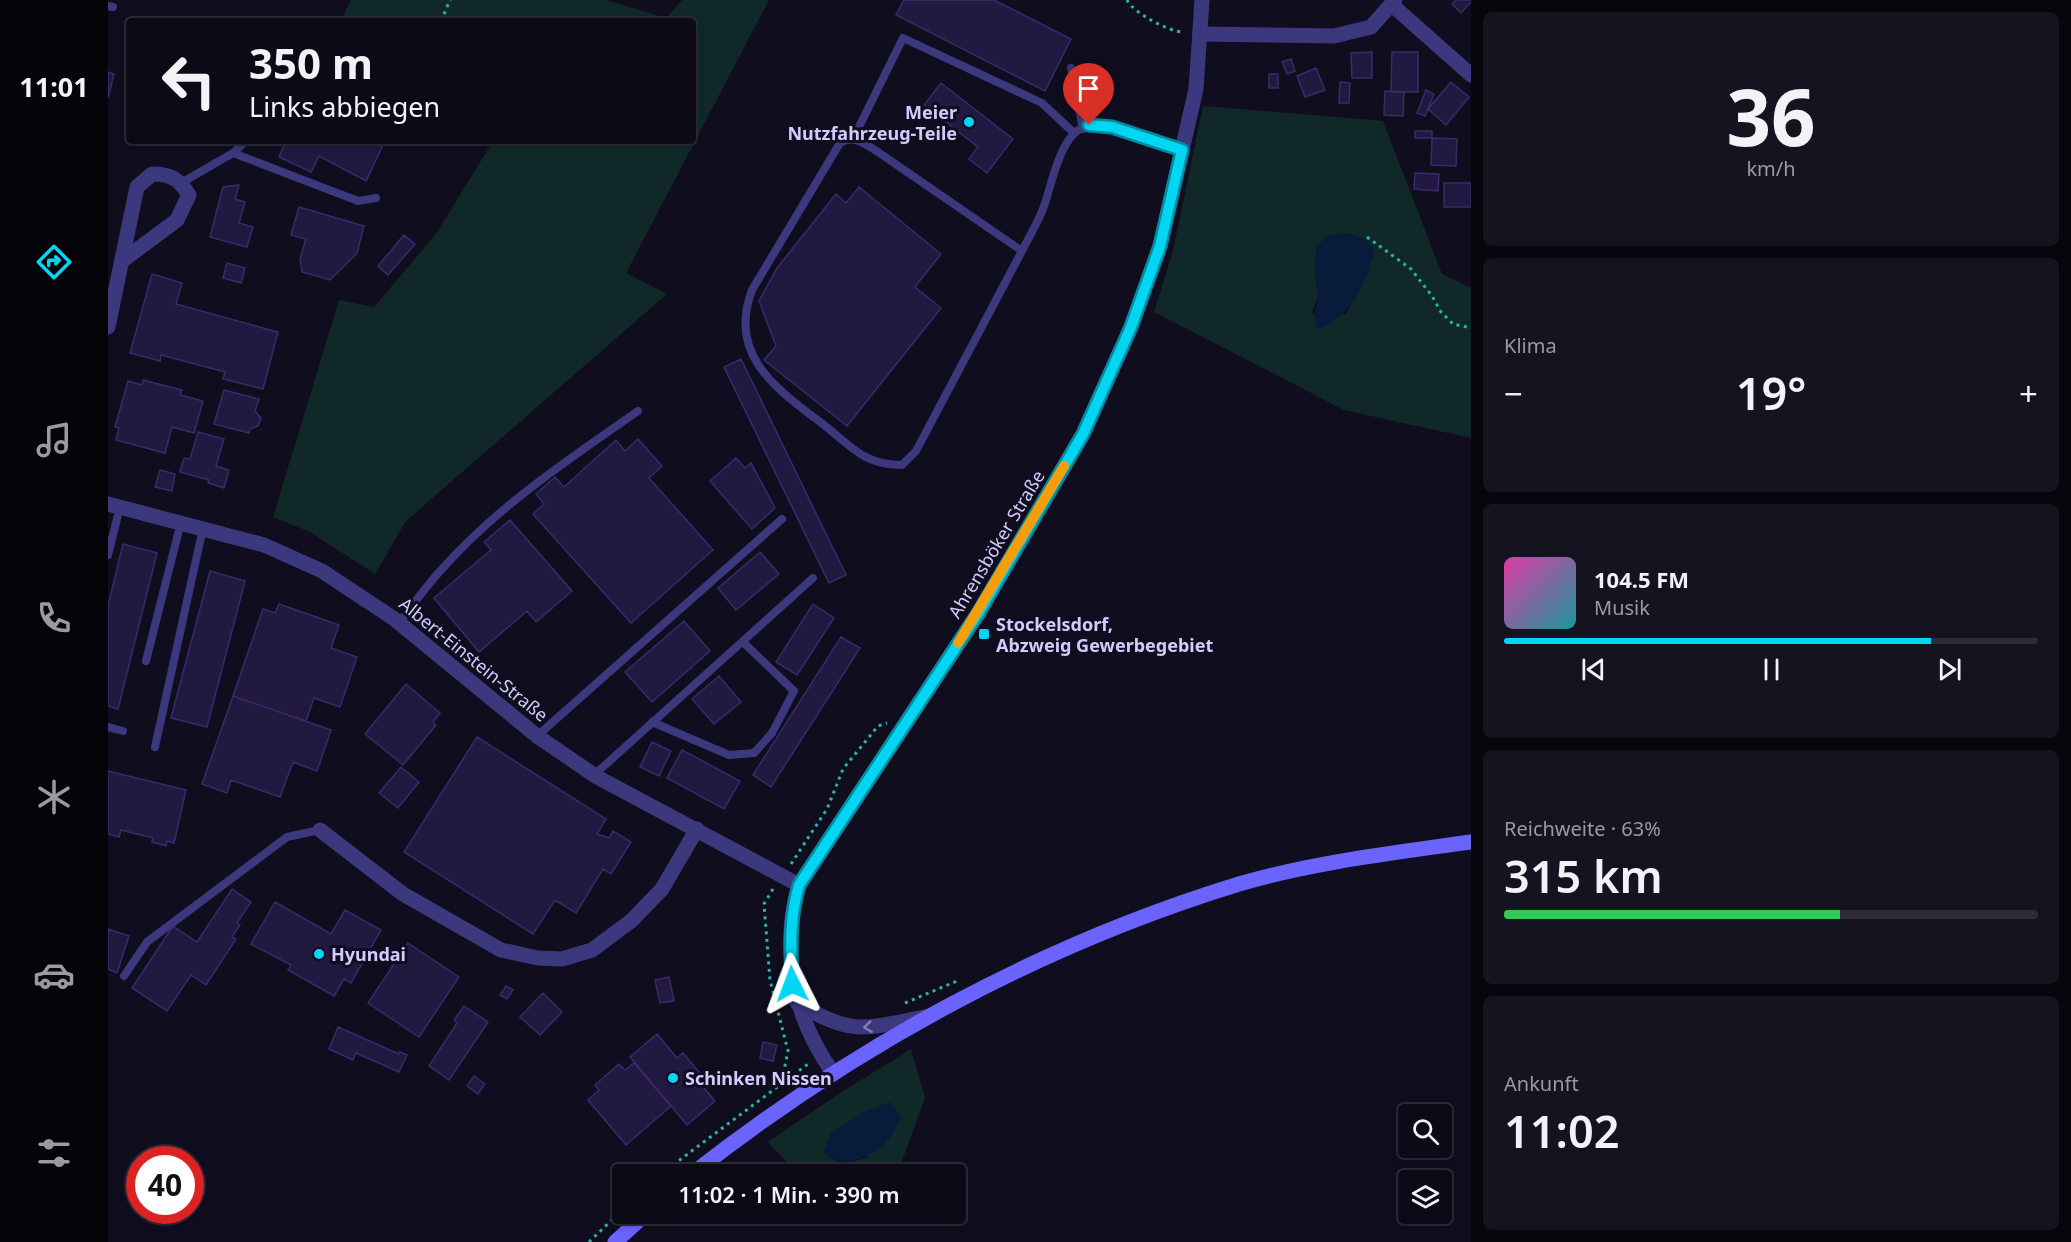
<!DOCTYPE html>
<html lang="de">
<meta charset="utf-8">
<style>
body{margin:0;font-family:"Noto Sans",sans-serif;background:#151320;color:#f1f3f6;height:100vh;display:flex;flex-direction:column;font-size:22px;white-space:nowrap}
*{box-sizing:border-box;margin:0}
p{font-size:20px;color:#9a9aa1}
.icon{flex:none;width:33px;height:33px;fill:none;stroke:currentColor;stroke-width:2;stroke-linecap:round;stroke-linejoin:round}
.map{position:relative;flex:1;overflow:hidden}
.panel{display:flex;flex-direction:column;gap:12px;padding:12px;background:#07060d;width:600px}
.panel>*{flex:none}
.banner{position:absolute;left:18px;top:18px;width:570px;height:126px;border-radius:6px;box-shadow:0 3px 9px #0003,0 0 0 2px #2c2b36;background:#0c0a17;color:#f1f3f6;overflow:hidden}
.fabs{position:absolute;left:1290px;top:1104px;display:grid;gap:12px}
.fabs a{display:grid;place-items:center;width:54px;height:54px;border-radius:6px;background:#0c0a17;box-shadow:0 3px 9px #0003,0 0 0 2px #2c2b36;font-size:30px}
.speed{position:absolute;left:18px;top:1146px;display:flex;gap:12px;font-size:30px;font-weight:700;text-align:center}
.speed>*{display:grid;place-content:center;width:78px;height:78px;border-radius:50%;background:#0c0a17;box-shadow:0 3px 9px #0003,0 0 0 2px #2c2b36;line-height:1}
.speed .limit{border:9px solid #d22;background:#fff;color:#111}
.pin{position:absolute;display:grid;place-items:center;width:51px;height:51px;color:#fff;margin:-62px -26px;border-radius:50% 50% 50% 0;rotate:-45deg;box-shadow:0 0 6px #0007}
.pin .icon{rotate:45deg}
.me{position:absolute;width:66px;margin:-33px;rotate:357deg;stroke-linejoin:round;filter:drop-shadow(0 0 4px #0008)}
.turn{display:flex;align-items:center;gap:21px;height:126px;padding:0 24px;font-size:27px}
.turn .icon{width:78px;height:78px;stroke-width:2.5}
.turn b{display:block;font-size:42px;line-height:51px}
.big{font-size:45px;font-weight:600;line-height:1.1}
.panel .tile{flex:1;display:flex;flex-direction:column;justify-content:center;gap:9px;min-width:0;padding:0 21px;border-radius:9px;background:#151320}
.panel .dial{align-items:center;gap:0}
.dial b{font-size:78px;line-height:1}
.song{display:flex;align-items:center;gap:18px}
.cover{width:72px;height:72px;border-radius:9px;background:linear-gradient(135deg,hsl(320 70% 55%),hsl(180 70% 35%))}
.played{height:6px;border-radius:3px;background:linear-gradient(90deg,#03d6f3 80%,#2c2b36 80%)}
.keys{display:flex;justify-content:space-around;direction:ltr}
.heat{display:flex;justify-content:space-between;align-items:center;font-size:33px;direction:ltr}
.charge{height:9px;border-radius:4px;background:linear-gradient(90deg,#34c759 63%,#2c2b36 0)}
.trip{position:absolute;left:504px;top:1164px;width:354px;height:60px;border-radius:6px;background:#0c0a17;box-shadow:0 3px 9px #0003,0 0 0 2px #2c2b36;font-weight:600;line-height:60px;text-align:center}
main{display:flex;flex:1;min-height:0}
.menu{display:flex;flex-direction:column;width:108px;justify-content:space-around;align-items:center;background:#050409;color:#9a9aa1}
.menu .icon{width:42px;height:42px}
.menu .active{color:#03d6f3}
.menu b{font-size:27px;color:#f1f3f6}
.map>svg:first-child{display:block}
</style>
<main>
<nav class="menu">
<b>11:01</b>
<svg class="icon active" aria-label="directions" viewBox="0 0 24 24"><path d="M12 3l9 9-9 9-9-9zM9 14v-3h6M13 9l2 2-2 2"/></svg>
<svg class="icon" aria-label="music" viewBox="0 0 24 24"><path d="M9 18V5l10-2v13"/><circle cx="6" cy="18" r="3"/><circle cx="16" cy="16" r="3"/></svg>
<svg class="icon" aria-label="phone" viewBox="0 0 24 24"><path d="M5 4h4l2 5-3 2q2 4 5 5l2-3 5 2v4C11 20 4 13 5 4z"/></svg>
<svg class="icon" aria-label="climate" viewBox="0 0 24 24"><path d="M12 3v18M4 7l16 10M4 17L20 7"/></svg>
<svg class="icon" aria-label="car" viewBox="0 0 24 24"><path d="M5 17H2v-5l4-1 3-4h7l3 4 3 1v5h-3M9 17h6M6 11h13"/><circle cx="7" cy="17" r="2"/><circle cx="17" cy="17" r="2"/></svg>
<svg class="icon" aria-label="filters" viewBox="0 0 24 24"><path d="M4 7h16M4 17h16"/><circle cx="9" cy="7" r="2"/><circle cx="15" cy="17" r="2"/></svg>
</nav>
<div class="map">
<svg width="1363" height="1242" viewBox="0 0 1363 1242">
<rect width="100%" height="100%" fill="#100d1f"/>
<path fill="#102928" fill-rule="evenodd" d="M243 0H498L558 18 574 0H661L518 273 559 294 298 521 267 574 202 532 165 517 231 300 266 307 328 234 385 141H585V21H233Z
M1095 106 1275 121 1334 274 1363 288V438L1236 410 1046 312 1065 251ZM1261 270 1238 314 1204 313 1209 299Z
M803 1049 817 1098 790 1172 782 1174H690L660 1142 729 1095ZM716 1152 762 1157 732 1164Z"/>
<path fill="#091b3b" d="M1240 233 1256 238 1267 250C1258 282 1243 320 1209 329 1203 309 1210 312 1209 297 1209 275 1204 269 1209 245L1222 235Z
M782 1102 793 1117C779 1150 765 1156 732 1164L715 1152 723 1133 756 1112Z"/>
<path fill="#211940" stroke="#392b6b" stroke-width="1.5" d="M796 0H886L963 39 937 91 788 15Z
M1348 0H1363V2L1353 13 1344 4Z
M1264 52V78H1244L1243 53Z
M1284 52H1310V92H1283Z
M1183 59 1187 71 1179 74 1174 62Z
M1208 68 1217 90 1197 97 1189 76Z
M0 72 6 74 0 98Z
M1161 74H1170V88H1161Z
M1232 82 1242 83 1241 103H1231Z
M1343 82 1361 97 1338 125 1320 109Z
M833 83 905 139 879 173 861 159 870 147 816 105Z
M1318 90 1326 94 1317 116 1309 113Z
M1277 91 1296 92 1295 116 1276 115Z
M1307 131H1324V138H1307Z
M1324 138 1349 139 1348 166 1323 165Z
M178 141H277L258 181 211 156 203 172 171 157Z
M1307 173 1331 174 1330 191 1306 189Z
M1336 183H1363V207H1336Z
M131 185 127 199 137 202 131 223 145 227 139 247 102 237 115 187Z
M751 187 833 254 807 287 833 308 739 426 656 360 668 346 651 301 669 268 728 194 738 203Z
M191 207 256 226 249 253 222 280 194 272 192 259 198 239 183 235Z
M296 235 307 244 280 275 270 266Z
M119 263 137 268 133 283 115 278Z
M44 274 74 283 68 304 170 332 155 389 115 379 117 372 53 355 52 361 22 353Z
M633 359 738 575 721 583 616 367Z
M35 380 74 390 72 395 95 401 86 433 64 427 57 453 8 440 11 428 7 427 20 381 34 385Z
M116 390 151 399 147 411 153 418 150 426 142 429 141 433 106 424Z
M90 432 116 439 108 466 121 470 116 488 100 483 101 480 72 472 76 458 82 459Z
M530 439 554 466 541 478 605 550 523 623 425 514 436 504 428 494 447 477 456 487 508 440 517 451Z
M628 458 637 468 643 463 667 508 644 529 602 481Z
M52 470 67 474 64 491 47 487Z
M402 520 464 591 428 622 419 611 371 652 326 598 383 550 376 542Z
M15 544 49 553 10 709 0 706V606Z
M652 552 671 574 628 610 610 588Z
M102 571 137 581 99 727 63 718Z
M171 604 231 625 223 648 249 657 232 707 206 698 198 721 125 696 155 609 167 613Z
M705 604 726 618 689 675 668 662Z
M576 621 602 651 544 702 517 672Z
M733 637 752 648 663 787 645 775Z
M611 676 633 702 606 724 584 699Z
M298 684 332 713 325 722 328 725 295 765 257 734Z
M125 696 223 730 209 771 185 762 172 797 123 780 119 793 94 784Z
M369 737 498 819 489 834 501 838 505 831 523 842 503 874 495 869 468 913 447 900 425 934 296 852Z
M544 742 563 751 551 776 532 767Z
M574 750 632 781 616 809 559 778Z
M293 767 311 782 290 808 271 793Z
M0 771 78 790 66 843 59 841 58 846 44 842 45 838 13 830 11 837 0 834Z
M124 889 143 902 129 923 132 925 124 937 128 939 98 985 83 975 59 1011 24 988 65 926 89 942Z
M167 902 223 934 237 910 273 930 243 983 236 979 226 996 180 970 183 965 143 944Z
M0 929 21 936 9 973 0 969Z
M300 943 351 977 311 1037 260 1003Z
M561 977 566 1001 552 1003 547 980Z
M398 986 405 990 399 999 392 995Z
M435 993 454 1012 432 1035 412 1017Z
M356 1006 380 1022 341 1080 321 1066 349 1023 346 1020Z
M230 1027 291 1054 292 1052 299 1055 291 1072 248 1053 245 1060 221 1049Z
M549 1034 569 1058 575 1053 595 1077 590 1081 607 1101 579 1125 522 1057Z
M655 1042 669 1045 665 1061 652 1058Z
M526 1063 563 1106 518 1145 480 1100 491 1090 487 1085 511 1064 517 1070Z
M366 1076 377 1084 370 1094 359 1086Z"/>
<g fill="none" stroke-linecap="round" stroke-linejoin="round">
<path stroke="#2fafa9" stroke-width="3" stroke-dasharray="3 4.5" stroke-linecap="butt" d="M1019 0C1024 12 1061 32 1075 32
M333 21 342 0
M1259 237 1303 269 1324 296 1333 312 1345 324 1363 328
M683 864 719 809 735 769 770 726 779 723
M665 889 656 904 662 980 680 1051 674 1080
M797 1003 849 981
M553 1174 700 1064
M481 1242 514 1210"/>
<path stroke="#3c387e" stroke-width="8" d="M0 6 5 7
M963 68 975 129
M745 139 795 38 934 103 966 133
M125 153 250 201 268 198
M73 183 125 153 138 141
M914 251 770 152C757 144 746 134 732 143L644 290C619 356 669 389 716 425 744 447 756 465 794 465L808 451 914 251C921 237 929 224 935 209 944 186 952 127 984 125 1014 124 1046 141 1074 150
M0 555 12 507
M291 623C305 605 318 586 334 569 390 506 461 459 530 411
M38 661 73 522
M544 722 621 755 646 753 664 733 686 691 635 642
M0 727 15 731
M429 736 674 519
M47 747 95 528
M486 775 705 578
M16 976 39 942 179 837 212 830"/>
<path stroke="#3c387e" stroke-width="15" d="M1284 5 1363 75
M1092 34 1226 36 1263 27 1287 0
M0 327 29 187 44 174C63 174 71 179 81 195L69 220 14 261
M0 504 156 545 214 571 285 618 429 736 489 777 691 885
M212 830 295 894 393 950 430 958 454 959 484 950 523 921 554 889 589 829
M689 1003C745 1037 757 1028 818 1017"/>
<path stroke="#3c387e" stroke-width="15" d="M725 1073C685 1016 672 952 691 885L871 612 975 434 1023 327 1052 246 1088 89 1094 0"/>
<path stroke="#6a64fd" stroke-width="15" d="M584 1174C747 1046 932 945 1131 884 1206 862 1285 853 1363 842
M507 1242 538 1214"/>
</g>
<defs><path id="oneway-chevron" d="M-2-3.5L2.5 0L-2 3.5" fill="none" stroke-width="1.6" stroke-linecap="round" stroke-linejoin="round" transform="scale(1.5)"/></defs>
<use stroke="#807ab8" href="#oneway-chevron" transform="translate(760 1027) rotate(173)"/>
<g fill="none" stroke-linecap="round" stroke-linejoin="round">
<defs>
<path id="route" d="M684 984C683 949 681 919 691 885L871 612 975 434 1023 327 1052 246 1074 150 1004 127 981 125"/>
</defs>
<use href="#route" stroke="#028b9e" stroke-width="15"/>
<use href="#route" stroke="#03d6f3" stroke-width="10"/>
<path stroke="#f59e0b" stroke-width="10" d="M850 643 956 466"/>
</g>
<g fill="#03d6f3" stroke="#100d1f" stroke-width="2">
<circle cx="861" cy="122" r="6"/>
<rect x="870" y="628" width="12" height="12" rx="3"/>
<circle cx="211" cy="954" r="6"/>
<circle cx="565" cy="1078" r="6"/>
</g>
<g text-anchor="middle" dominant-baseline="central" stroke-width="6" stroke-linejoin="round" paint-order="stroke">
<g font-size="18" font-weight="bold" fill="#d2cbfe" stroke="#100d1f" text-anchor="start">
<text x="849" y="112" text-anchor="end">Meier<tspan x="849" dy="21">Nutzfahrzeug-Teile</tspan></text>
<text x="888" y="624">Stockelsdorf,<tspan x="888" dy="21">Abzweig Gewerbegebiet</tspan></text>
<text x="223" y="954">Hyundai</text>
<text x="577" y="1078">Schinken Nissen</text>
</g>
<g font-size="18" fill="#d2cbfe" stroke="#100d1f">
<text transform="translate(888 544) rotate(-59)">Ahrensböker Straße</text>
<text transform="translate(366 659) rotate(39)">Albert-Einstein-Straße</text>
</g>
</g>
</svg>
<div class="fabs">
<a><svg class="icon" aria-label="search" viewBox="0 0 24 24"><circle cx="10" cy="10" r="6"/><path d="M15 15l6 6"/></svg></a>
<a><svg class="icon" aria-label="layers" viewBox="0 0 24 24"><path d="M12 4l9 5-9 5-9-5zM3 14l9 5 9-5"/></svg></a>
</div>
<div class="speed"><div class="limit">40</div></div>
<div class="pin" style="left:981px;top:125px;background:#d93025"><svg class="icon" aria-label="arrive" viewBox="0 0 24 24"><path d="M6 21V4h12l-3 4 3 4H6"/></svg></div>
<svg class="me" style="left:684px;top:984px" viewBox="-20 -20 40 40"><path d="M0-17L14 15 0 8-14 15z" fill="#03d6f3" stroke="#fff" stroke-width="4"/></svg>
<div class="trip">11:02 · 1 Min. · 390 m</div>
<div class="banner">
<div class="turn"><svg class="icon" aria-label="left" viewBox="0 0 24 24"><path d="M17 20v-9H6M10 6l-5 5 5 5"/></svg><div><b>350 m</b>Links abbiegen</div></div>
</div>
</div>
<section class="panel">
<div class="tile dial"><b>36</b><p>km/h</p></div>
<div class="tile"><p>Klima</p>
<div class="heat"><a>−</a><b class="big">19°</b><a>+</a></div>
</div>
<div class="tile">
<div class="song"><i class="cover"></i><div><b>104.5 FM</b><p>Musik</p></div></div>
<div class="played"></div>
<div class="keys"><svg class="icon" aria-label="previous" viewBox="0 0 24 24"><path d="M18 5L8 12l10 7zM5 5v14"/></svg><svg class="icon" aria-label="pause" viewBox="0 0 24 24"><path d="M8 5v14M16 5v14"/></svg><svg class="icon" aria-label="next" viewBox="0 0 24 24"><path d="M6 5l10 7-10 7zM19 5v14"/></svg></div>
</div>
<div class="tile"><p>Reichweite · 63%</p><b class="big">315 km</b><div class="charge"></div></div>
<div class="tile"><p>Ankunft</p><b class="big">11:02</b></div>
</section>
</main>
